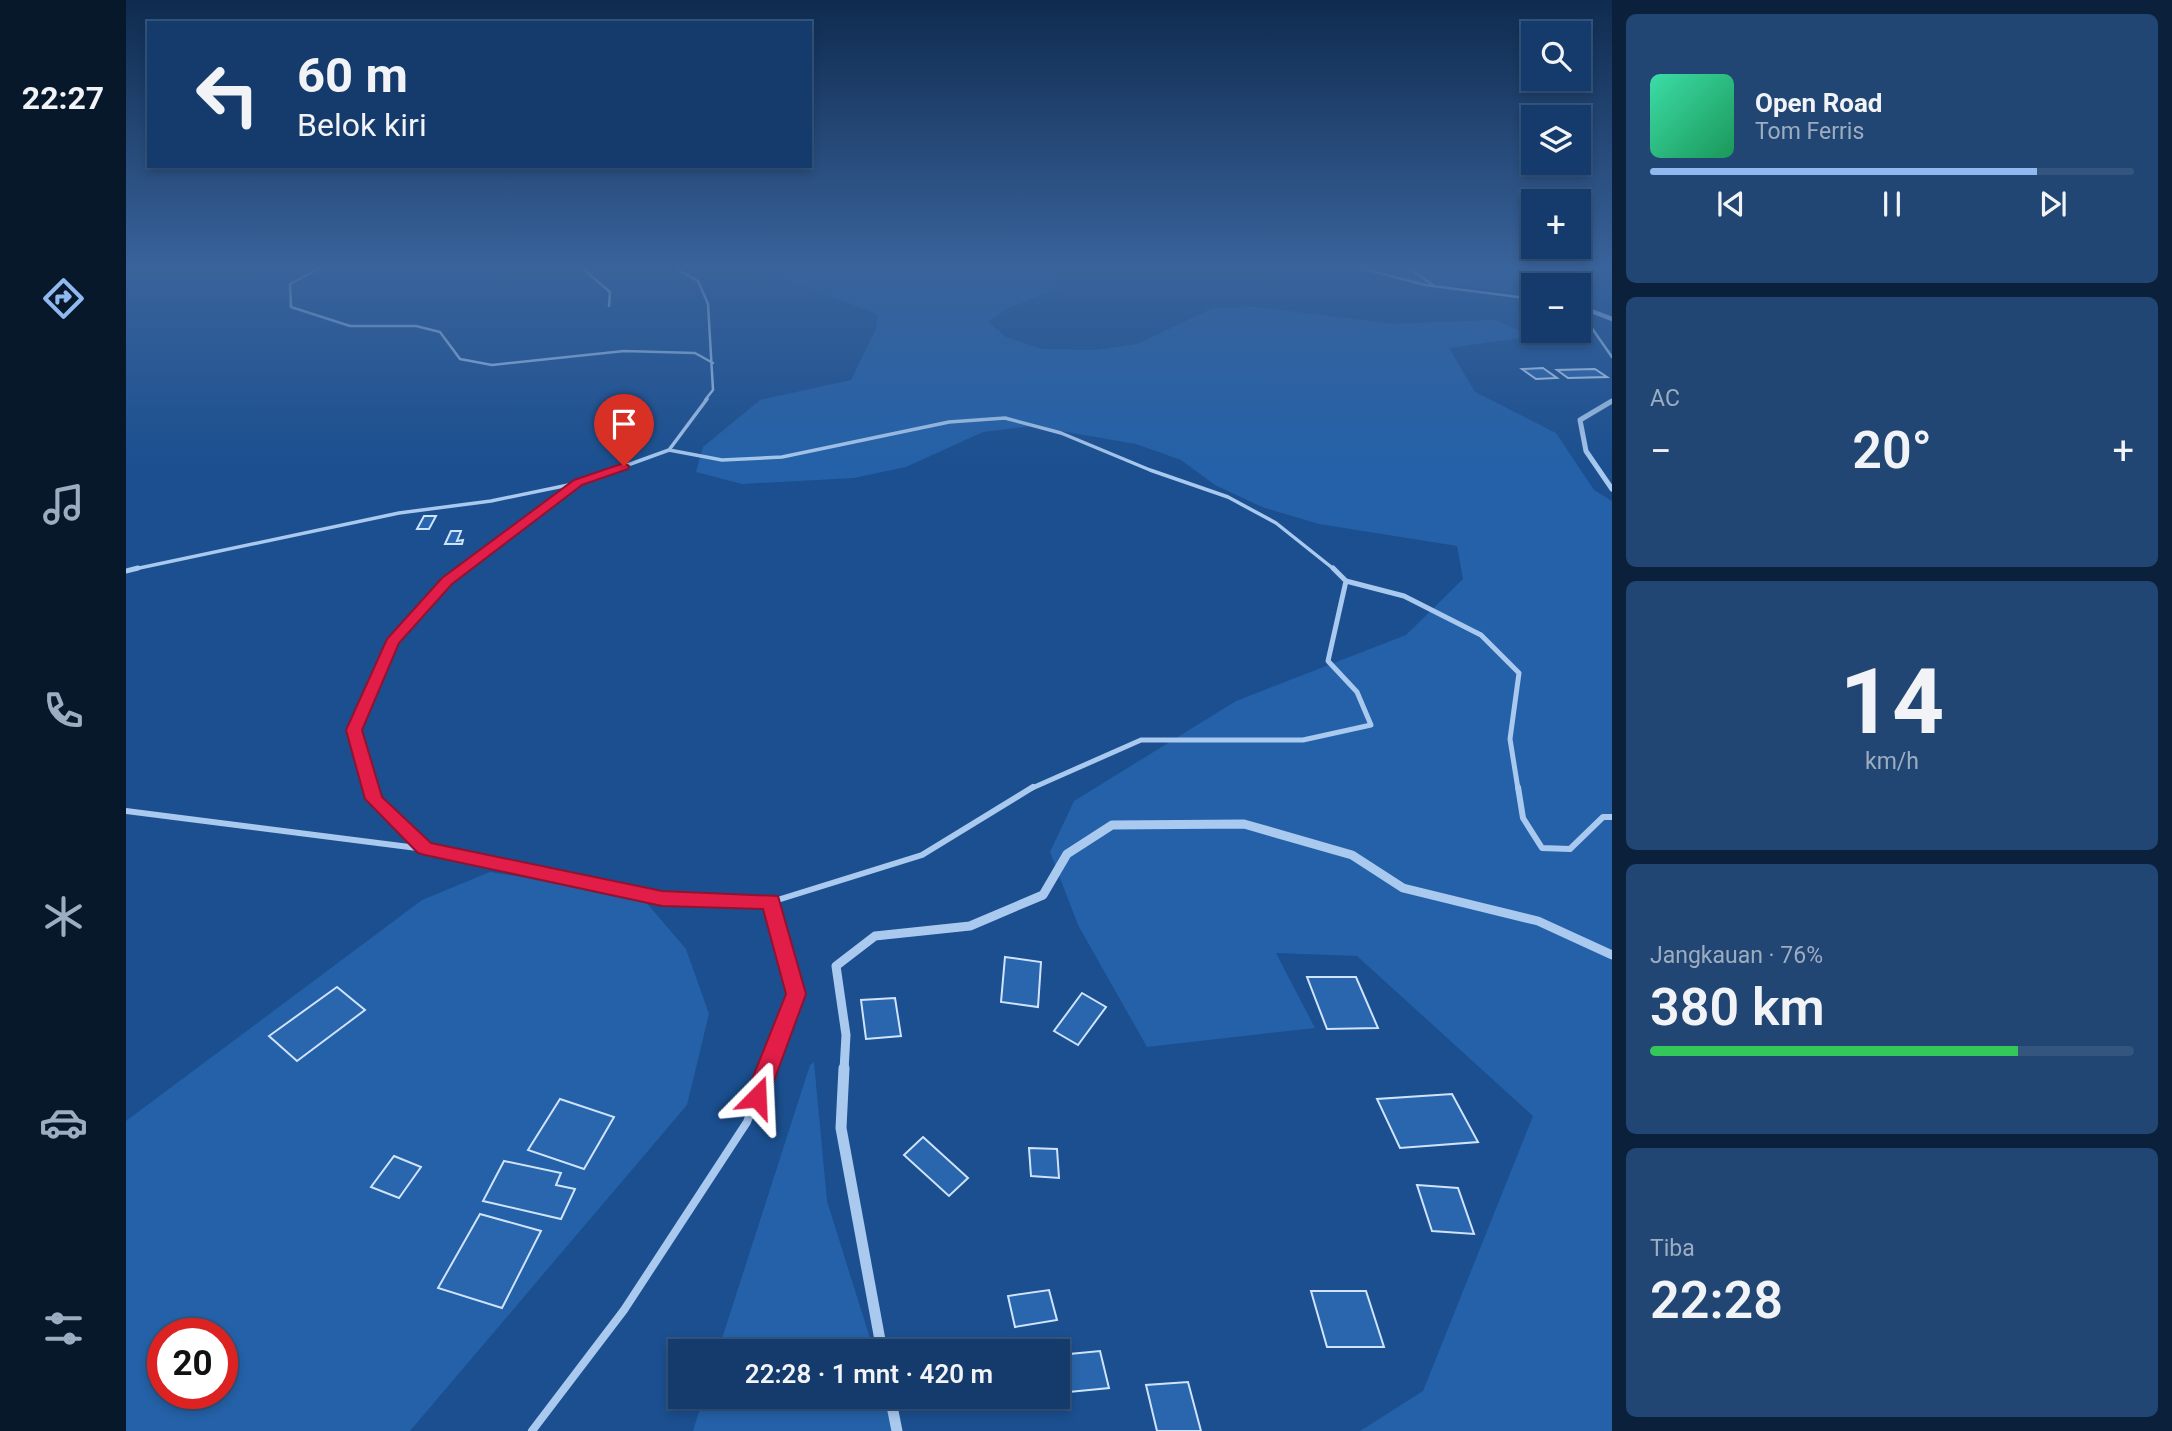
<!DOCTYPE html>
<html lang="id">
<meta charset="utf-8">
<style>
body{margin:0;font-family:Roboto,sans-serif;background:#214673;color:#f1f3f6;height:100vh;display:flex;flex-direction:column;font-size:26px;white-space:nowrap}
*{box-sizing:border-box;margin:0}
p{font-size:23px;color:#9dadc1}
.icon{flex:none;width:38px;height:38px;fill:none;stroke:currentColor;stroke-width:2;stroke-linecap:round;stroke-linejoin:round}
.map{position:relative;flex:1;overflow:hidden}
.drawer{display:flex;flex-direction:column;gap:14px;padding:14px;background:#0b203b;width:560px}
.drawer>*{flex:none}
.banner{position:absolute;left:21px;top:21px;width:665px;height:147px;border-radius:0px;box-shadow:0 4px 10px #0003,0 0 0 2px #33557e;background:#143b6b;color:#f1f3f6;overflow:hidden}
.fabs{position:absolute;left:1395px;top:21px;display:grid;gap:14px}
.fabs a{display:grid;place-items:center;width:70px;height:70px;border-radius:0px;background:#143b6b;box-shadow:0 4px 10px #0003,0 0 0 2px #33557e;font-size:35px}
.speed{position:absolute;left:21px;top:1318px;display:flex;gap:14px;font-size:35px;font-weight:700;text-align:center}
.speed>*{display:grid;place-content:center;width:91px;height:91px;border-radius:50%;background:#143b6b;box-shadow:0 4px 10px #0003,0 0 0 2px #33557e;line-height:1}
.speed .limit{border:10px solid #d22;background:#fff;color:#111}
.pin{position:absolute;display:grid;place-items:center;width:60px;height:60px;color:#fff;margin:-72px -30px;border-radius:50% 50% 50% 0;rotate:-45deg;box-shadow:0 0 7px #0007}
.pin .icon{rotate:45deg}
.me{position:absolute;width:77px;margin:-38px;rotate:21deg;stroke-linejoin:round;filter:drop-shadow(0 0 5px #0008)}
.turn{display:flex;align-items:center;gap:24px;height:147px;padding:0 35px;font-size:32px}
.turn .icon{width:91px;height:91px;stroke-width:2.5}
.turn b{display:block;font-size:49px;line-height:60px}
.big{font-size:52px;font-weight:600;line-height:1.1}
.drawer .widget{flex:1;display:flex;flex-direction:column;justify-content:center;gap:10px;min-width:0;padding:0 24px;border-radius:10px;background:#214673}
.drawer .dial{align-items:center;gap:0}
.dial b{font-size:91px;line-height:1}
.song{display:flex;align-items:center;gap:21px}
.cover{width:84px;height:84px;border-radius:10px;background:linear-gradient(135deg,hsl(160 70% 55%),hsl(150 70% 35%))}
.played{height:7px;border-radius:4px;background:linear-gradient(90deg,#90b9f0 80%,#33557e 80%)}
.keys{display:flex;justify-content:space-around;direction:ltr}
.heat{display:flex;justify-content:space-between;align-items:center;font-size:38px;direction:ltr}
.charge{height:10px;border-radius:5px;background:linear-gradient(90deg,#34c759 76%,#33557e 0)}
.trip{position:absolute;left:542px;top:1339px;width:402px;height:70px;border-radius:0px;background:#143b6b;box-shadow:0 4px 10px #0003,0 0 0 2px #33557e;font-weight:600;line-height:70px;text-align:center}
main{display:flex;flex:1;min-height:0}
.tabs{display:flex;flex-direction:column;width:126px;justify-content:space-around;align-items:center;background:#08182b;color:#9dadc1}
.tabs .icon{width:49px;height:49px}
.tabs .selected{color:#90b9f0}
.tabs b{font-size:32px;color:#f1f3f6}
.map>svg:first-child{display:block}
</style>
<main>
<nav class="tabs">
<b>22:27</b>
<svg class="icon selected" aria-label="directions" viewBox="0 0 24 24"><path d="M12 3l9 9-9 9-9-9zM9 14v-3h6M13 9l2 2-2 2"/></svg>
<svg class="icon" aria-label="music" viewBox="0 0 24 24"><path d="M9 18V5l10-2v13"/><circle cx="6" cy="18" r="3"/><circle cx="16" cy="16" r="3"/></svg>
<svg class="icon" aria-label="phone" viewBox="0 0 24 24"><path d="M5 4h4l2 5-3 2q2 4 5 5l2-3 5 2v4C11 20 4 13 5 4z"/></svg>
<svg class="icon" aria-label="climate" viewBox="0 0 24 24"><path d="M12 3v18M4 7l16 10M4 17L20 7"/></svg>
<svg class="icon" aria-label="car" viewBox="0 0 24 24"><path d="M5 17H2v-5l4-1 3-4h7l3 4 3 1v5h-3M9 17h6M6 11h13"/><circle cx="7" cy="17" r="2"/><circle cx="17" cy="17" r="2"/></svg>
<svg class="icon" aria-label="filters" viewBox="0 0 24 24"><path d="M4 7h16M4 17h16"/><circle cx="9" cy="7" r="2"/><circle cx="15" cy="17" r="2"/></svg>
</nav>
<div class="map">
<svg width="1486" height="1431" viewBox="0 0 1486 1431">
<rect width="100%" height="100%" fill="#1b4f8f"/>
<path fill="#2461a8" fill-rule="evenodd" d="M660 268H915L926 274 935 288 882 308 862 322 880 337 917 349 970 350 1011 344 1087 308 1129 307 1267 324 1368 320 1408 336 1323 348 1349 392 1430 433 1468 490 1486 501V1431H1234L1297 1391 1407 1116 1231 956 1150 953 1189 1028 1021 1047 952 925 924 852 948 801 1110 701 1280 635 1337 579 1331 546 1193 524 1136 507 1089 485 1055 460 1010 444 906 426 857 432 780 467 728 478 616 484 570 472 577 447 634 400 725 380 750 329 752 314 665 282 654 270Z
M1252 268H1395L1384 291 1299 284Z
M364 872 513 894 560 949 583 1014 561 1105 284 1431H0V1121L296 900ZM37 1334H96V1393H37Z
M688 1062 701 1201 748 1351H592L684 1065Z
M578 1396 762 1397 773 1431H567Z"/>
<path fill="#2a66ad" stroke="#cfe3fa" stroke-width="2" d="M1417 368 1431 378 1410 379 1396 369Z
M1469 369 1481 377 1442 378 1431 370Z
M298 516H310L303 529H291Z
M325 531H335L331 541 337 540 336 544H319Z
M879 957 915 962 912 1007 875 1002Z
M1181 977H1230L1252 1028 1201 1029Z
M211 987 239 1010 171 1061 143 1036Z
M956 993 980 1007 952 1045 928 1031Z
M769 998 775 1036 740 1039 735 1000Z
M1326 1094 1352 1142 1274 1148 1251 1099Z
M434 1099 488 1117 458 1169 402 1150Z
M797 1137 842 1178 823 1196 778 1155Z
M903 1148 931 1149 933 1178 905 1176Z
M268 1156 295 1167 273 1198 245 1187Z
M378 1161 435 1173 430 1185 449 1189 435 1219 357 1201Z
M1291 1185 1332 1188 1348 1234 1306 1231Z
M354 1214 415 1231 376 1308 312 1288Z
M923 1290 931 1320 889 1327 882 1296Z
M1185 1291H1240L1258 1347H1201Z
M974 1351 983 1388 933 1393V1355Z
M1062 1382 1075 1431H1031L1020 1385Z"/>
<g fill="none" stroke-linecap="round" stroke-linejoin="round">
<path stroke="#a9c9ee" stroke-width="2.5" d="M194 268 164 284 165 307 224 326H290L314 332 334 359 366 365 498 351 569 353 587 363
M456 268 484 292 483 306
M549 268 572 281 582 304 587 390 579 400
M1234 268 1299 285 1407 299
M1283 268 1308 286
M1452 316 1463 324 1486 357"/>
<path stroke="#a9c9ee" stroke-width="3.5" d="M543 450 581 399
M4 570 273 513 365 501 452 483 543 450 596 460 656 457 823 422 879 418 935 433 1024 470 1102 497 1150 523 1209 570
M336 570 450 485"/>
<path stroke="#a9c9ee" stroke-width="5" d="M1207 568 1220 581 1278 596 1355 635 1393 673 1384 739 1392 789
M0 571 12 568
M245 789 228 730 266 642 321 581 338 568
M904 789 1015 740H1177L1245 725 1231 692 1202 661 1220 581"/>
<path stroke="#a9c9ee" stroke-width="6" d="M244 787 248 799 298 847
M1392 787 1397 818 1416 848 1444 849 1477 817H1486
M0 811 299 849 536 898 645 902 796 855 907 787
M641 1070 670 994 645 902"/>
<path stroke="#a9c9ee" stroke-width="8" d="M406 1431 498 1310 621 1122 642 1068"/>
<path stroke="#a9c9ee" stroke-width="4.5" d="M1407 286 1405 284 1410 268
M1452 306 1486 319"/>
<path stroke="#a9c9ee" stroke-width="5" d="M1486 401 1454 420 1460 451 1486 489"/>
<path stroke="#a9c9ee" stroke-width="9" d="M718 1070 720 1035 710 966 749 936 844 926 917 895 941 854 986 825 1118 824 1226 855 1277 888 1412 921 1486 955"/>
<path stroke="#a9c9ee" stroke-width="11" d="M718 1068 715 1128 756 1351
M764 1396 771 1431"/>
</g>
<linearGradient id="sky" x2="0" y2="1"><stop stop-color="#0f2b4f"/><stop offset="0.57" stop-color="#39639b"/><stop offset="1" stop-color="#39639b" stop-opacity="0"/></linearGradient>
<rect width="1486" height="468" fill="url(#sky)"/>
<path fill="#e11d48" stroke="#92132f" stroke-width="2" d="M498 463 503 466 502 469 456 485 326 584 273 643 236 730 256 797 305 843 536 891 652 896 680 994 642 1097 639 1104 631 1107 623 1104 619 1097 660 994 637 909 536 906 299 855 292 853 239 799 220 730 261 639 316 578 448 480Z"/>
</svg>
<div class="fabs">
<a><svg class="icon" aria-label="search" viewBox="0 0 24 24"><circle cx="10" cy="10" r="6"/><path d="M15 15l6 6"/></svg></a>
<a><svg class="icon" aria-label="layers" viewBox="0 0 24 24"><path d="M12 4l9 5-9 5-9-5zM3 14l9 5 9-5"/></svg></a>
<a>+</a>
<a>−</a>
</div>
<div class="speed"><div class="limit">20</div></div>
<div class="pin" style="left:498px;top:466px;background:#d93025"><svg class="icon" aria-label="arrive" viewBox="0 0 24 24"><path d="M6 21V4h12l-3 4 3 4H6"/></svg></div>
<svg class="me" style="left:631px;top:1097px" viewBox="-20 -20 40 40"><path d="M0-17L14 15 0 8-14 15z" fill="#e11d48" stroke="#fff" stroke-width="4"/></svg>
<div class="trip">22:28 · 1 mnt · 420 m</div>
<div class="banner">
<div class="turn"><svg class="icon" aria-label="left" viewBox="0 0 24 24"><path d="M17 20v-9H6M10 6l-5 5 5 5"/></svg><div><b>60 m</b>Belok kiri</div></div>
</div>
</div>
<section class="drawer">
<div class="widget">
<div class="song"><i class="cover"></i><div><b>Open Road</b><p>Tom Ferris</p></div></div>
<div class="played"></div>
<div class="keys"><svg class="icon" aria-label="previous" viewBox="0 0 24 24"><path d="M18 5L8 12l10 7zM5 5v14"/></svg><svg class="icon" aria-label="pause" viewBox="0 0 24 24"><path d="M8 5v14M16 5v14"/></svg><svg class="icon" aria-label="next" viewBox="0 0 24 24"><path d="M6 5l10 7-10 7zM19 5v14"/></svg></div>
</div>
<div class="widget"><p>AC</p>
<div class="heat"><a>−</a><b class="big">20°</b><a>+</a></div>
</div>
<div class="widget dial"><b>14</b><p>km/h</p></div>
<div class="widget"><p>Jangkauan · 76%</p><b class="big">380 km</b><div class="charge"></div></div>
<div class="widget"><p>Tiba</p><b class="big">22:28</b></div>
</section>
</main>
